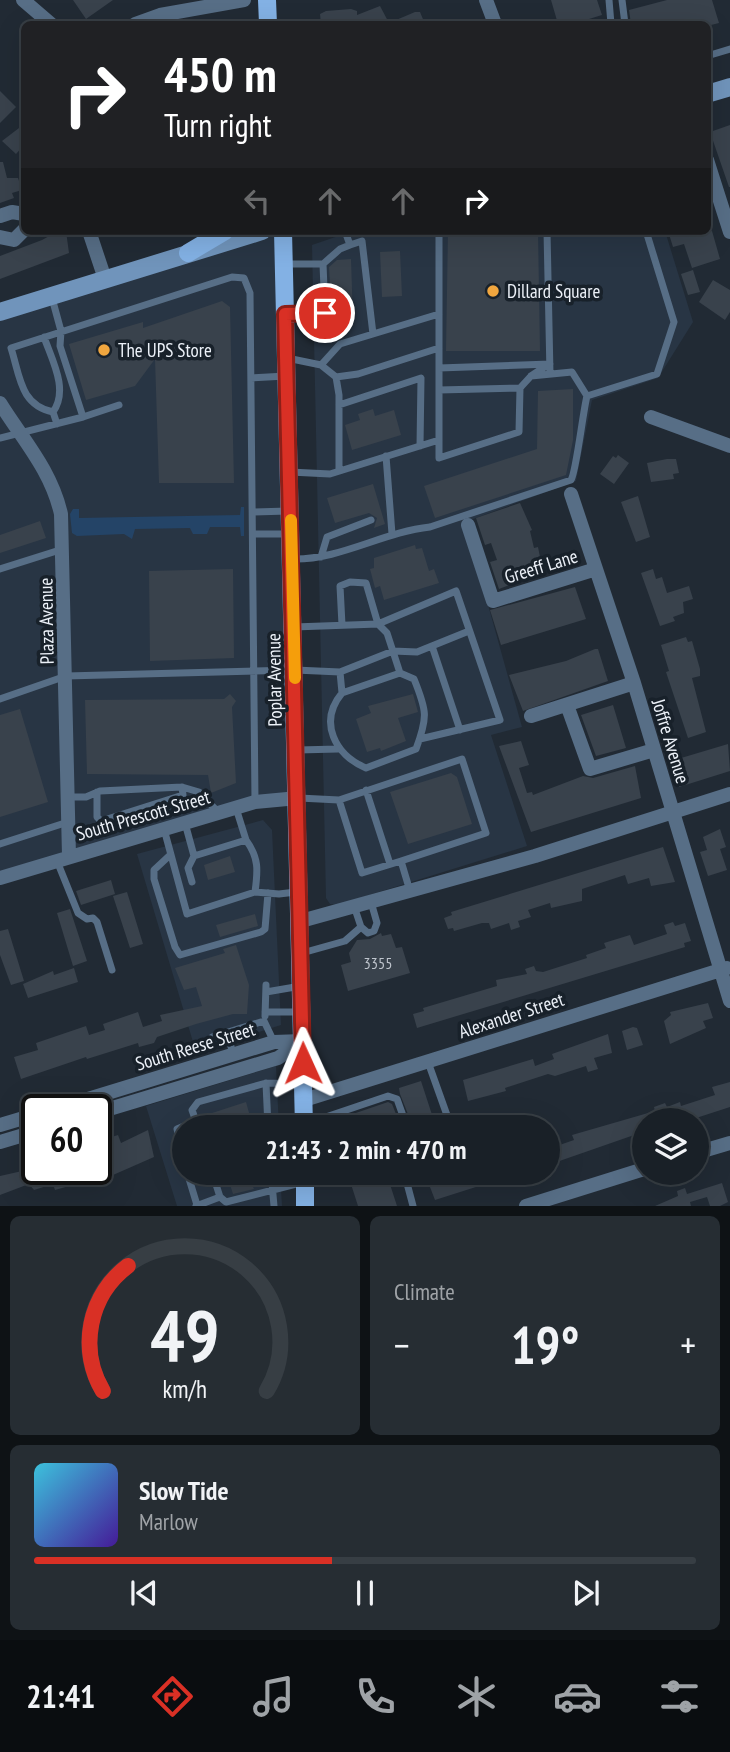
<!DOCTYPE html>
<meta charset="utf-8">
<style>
body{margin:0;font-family:"PT Sans Narrow",sans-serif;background:#262d33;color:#f1f3f6;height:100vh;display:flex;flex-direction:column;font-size:26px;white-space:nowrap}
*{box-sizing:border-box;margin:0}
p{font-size:23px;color:#9fa3a7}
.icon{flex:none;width:38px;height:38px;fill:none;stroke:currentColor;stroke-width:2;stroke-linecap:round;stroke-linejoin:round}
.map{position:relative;height:1206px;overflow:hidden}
.sheet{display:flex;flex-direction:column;gap:10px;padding:10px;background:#0e1215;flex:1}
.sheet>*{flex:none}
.top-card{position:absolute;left:21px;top:21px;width:690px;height:214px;border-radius:10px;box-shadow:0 7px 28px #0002,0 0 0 2px #373e44;background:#202124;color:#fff;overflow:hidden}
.tools{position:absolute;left:632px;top:1108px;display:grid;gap:14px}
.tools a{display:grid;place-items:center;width:77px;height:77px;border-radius:50%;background:#192027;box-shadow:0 7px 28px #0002,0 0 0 2px #373e44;font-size:35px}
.speed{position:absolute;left:21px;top:1094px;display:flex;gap:14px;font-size:35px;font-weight:700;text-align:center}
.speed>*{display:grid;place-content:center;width:91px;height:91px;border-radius:50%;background:#192027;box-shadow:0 7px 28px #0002,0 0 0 2px #373e44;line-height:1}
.speed .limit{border:4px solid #111;border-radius:10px;background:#fff;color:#111}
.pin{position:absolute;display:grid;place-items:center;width:60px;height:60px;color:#fff;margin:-30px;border:4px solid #fff;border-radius:50%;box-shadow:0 2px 7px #0007}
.me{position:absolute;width:77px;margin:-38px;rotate:359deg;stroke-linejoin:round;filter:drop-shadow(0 0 5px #0008)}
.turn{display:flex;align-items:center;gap:24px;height:147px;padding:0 28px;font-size:32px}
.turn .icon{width:91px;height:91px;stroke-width:2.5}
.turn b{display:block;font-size:49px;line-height:60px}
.lanes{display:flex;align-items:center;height:66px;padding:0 28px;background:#0003;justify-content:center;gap:35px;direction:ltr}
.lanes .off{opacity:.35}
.big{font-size:52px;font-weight:600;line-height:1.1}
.sheet .card{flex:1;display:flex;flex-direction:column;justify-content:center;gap:10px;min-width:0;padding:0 24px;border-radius:10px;background:#262d33}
.sheet .dial{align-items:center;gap:0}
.dial svg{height:182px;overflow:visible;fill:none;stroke:#373e44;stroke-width:7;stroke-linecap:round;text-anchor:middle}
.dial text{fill:#f1f3f6;stroke:none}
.song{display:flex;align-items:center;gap:21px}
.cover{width:84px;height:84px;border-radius:10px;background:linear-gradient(135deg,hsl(190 70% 55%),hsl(260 70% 35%))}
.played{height:7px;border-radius:4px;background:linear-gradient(90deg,#d93025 45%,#373e44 45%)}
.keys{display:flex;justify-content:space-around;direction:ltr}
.heat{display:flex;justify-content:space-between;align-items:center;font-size:38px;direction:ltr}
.sheet .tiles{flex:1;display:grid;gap:10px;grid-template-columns:1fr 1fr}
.card:last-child{grid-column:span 2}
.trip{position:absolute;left:172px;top:1115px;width:388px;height:70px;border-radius:35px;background:#192027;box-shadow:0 7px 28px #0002,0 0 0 2px #373e44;font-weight:600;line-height:70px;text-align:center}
.menu{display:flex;height:112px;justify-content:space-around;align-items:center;background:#0a0d10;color:#9fa3a7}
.menu .icon{width:49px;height:49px}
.menu .on{color:#d93025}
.menu b{font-size:32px;color:#f1f3f6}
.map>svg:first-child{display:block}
</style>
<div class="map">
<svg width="730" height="1206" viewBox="0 0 730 1206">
<rect width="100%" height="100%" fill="#212a34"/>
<path fill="#283544" d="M262 231H283L298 798 265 803 0 878V312Z
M353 231H665L693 322 658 378 592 400 576 481 465 522 522 727 491 735 527 846 337 905 330 904 326 898 312 245Z
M263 820 272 830 281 1025 196 1052 137 854Z
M276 1066 279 1127H184V1172L280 1173 282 1206H177L146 1106Z"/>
<path fill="#244467" d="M241 507H244V536H241L240 527H210L207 534H193L190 528 135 529 132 539 124 534 77 536 72 533 70 514 73 509H79V518L240 515Z"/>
<path fill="#39424c" d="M73 0H113L86 19Z
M551 0H597L602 15 589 19 591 24H558Z
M667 0H712L719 23 707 26 631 24 629 10Z
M380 6 389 23 415 12H420L425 24H321L320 14 326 11 351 9 357 11V15Z
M0 91 16 107 0 123Z
M730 125V187H729L710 132Z
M19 128 24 133V145L16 154 2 141Z
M0 162H3L7 178H18L22 190 12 193 14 198 0 203Z
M52 231H66L69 253 0 279V256L42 240 53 234Z
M448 231H538L540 351H446Z
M668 231H682L683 236 712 231 720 259 692 268 684 244 673 247Z
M400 251 402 296 382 297 380 252Z
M351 259 353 320 332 321 329 267 337 260Z
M693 270 700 292 688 295 681 274Z
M713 280 730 290V312L725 320 699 302Z
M222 301 230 307 234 483H159L155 359 135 386 86 400 69 344 143 322V328Z
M573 389V440L566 475 435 518 424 486 537 449 538 391Z
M373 409 375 416 394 410 401 435 352 450 345 425 360 420 358 414Z
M618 455 629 463 614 484 600 474 613 456 616 458Z
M667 459H676L679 473 673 474 674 479 651 482 647 463Z
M373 484 385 524 374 528 377 518 369 513 335 523 327 498Z
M638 496 650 537 636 542 621 502Z
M520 503 532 530 530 531 534 548 538 547 543 572 499 589 490 562 497 560 491 543 485 545 476 518Z
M40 521 46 538 0 553V535Z
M415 545 416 549 422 548 429 571 434 569 439 583 384 600 380 586 375 588 370 569 374 568V558Z
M233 569 234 658 150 661 149 571Z
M653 569 656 579 662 577 667 593 689 586 693 599 683 602 684 613 673 617 675 621 660 626 641 573Z
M575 587 586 619 501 645 490 610Z
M686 637 688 642 692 641 700 669V676L692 678 706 732 688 738 666 672 669 671 661 645Z
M595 649H598L608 681 523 711 509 675 566 661Z
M230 694 236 701 232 707 236 783 211 793 208 775 87 774 85 700 224 699Z
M413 694 418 712 398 718 406 741 381 751 380 748 367 752 356 719 371 713 368 706Z
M613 705 626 748 596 756 581 715Z
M20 709 48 802 0 817V715Z
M521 741 529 765 519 768 527 793 532 792 533 795 583 776 593 778 635 766 641 798 531 832 499 746Z
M728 744 730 771 679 787 671 761Z
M451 773 457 777 472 824 408 844 390 792Z
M720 829 726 847 720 849 727 870 708 876 700 852 707 850 703 837Z
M663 847 675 882 651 886 649 878 628 884 625 875 582 889V901L551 908 550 903 528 910 531 917 518 921 520 927 511 930 509 923 491 929 489 923H482L454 931 453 928 448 929 444 918 452 915 451 912Z
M230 856 235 872 208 880 204 865Z
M111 880 115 894 81 905 76 891Z
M127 892 143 944 130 948 113 896Z
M70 909 87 961 73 966 57 913Z
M255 914 258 926 220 937 216 925Z
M673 922 675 926 685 923 691 941 684 943 685 947 417 1028 413 1014 424 1011 423 1008 497 986 496 980 527 974 525 969 534 966 536 971 543 972 587 958 586 955 606 948 604 943 630 935 634 945 667 934 664 925Z
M8 929 24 981 11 985 0 955V931Z
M381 933 382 936 391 934 396 948 402 947 410 973 348 991 341 965 351 962 349 953 357 940 370 939Z
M236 945 249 985 247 1014H233L196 1024 157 1037 154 1043 139 1047 138 1043 87 1059 86 1057 21 1079 14 1057 38 1050 36 1043 86 1026 89 1035 105 1030 103 1024 138 1012 143 1027 162 1021 160 1015 202 1006 196 987 184 990 175 968 225 953 223 949Z
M74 968 78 982 28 998 23 984 53 971 54 975Z
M708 1003 713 1018 703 1021 706 1028 670 1044 664 1021 671 1015 670 1012Z
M633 1027 637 1028 643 1045 627 1050 622 1031Z
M608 1034 612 1053 594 1058 598 1069 588 1072 586 1066 555 1076 548 1074 505 1088 506 1091 468 1101 463 1080 533 1059 535 1066 554 1059 552 1054Z
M421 1081 436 1127H413L400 1094 399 1088Z
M730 1082V1107L690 1120H644V1150L637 1134 548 1165V1149L574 1140 572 1135 655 1111 654 1107 665 1103 667 1107 680 1102 681 1106 715 1095 712 1087Z
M246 1102 253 1127H213L209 1114Z
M388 1102 392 1104 398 1119 373 1127H350L347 1116Z
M148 1130 154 1157 113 1175 111 1167 96 1172V1142L118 1135 121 1143Z
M31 1169H63L69 1186 55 1190 53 1184 34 1190 29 1184 0 1195V1176Z
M226 1172H254L258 1183 252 1185 254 1189 233 1194Z
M365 1172H386L397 1206H358L350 1181 366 1176Z
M436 1172 438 1177 444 1175 447 1184 464 1178 462 1172H475L479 1186 435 1200 425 1174Z
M722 1183 728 1202 720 1206H710L707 1197 690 1202 691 1206H655L678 1196 677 1191 685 1188 687 1194Z"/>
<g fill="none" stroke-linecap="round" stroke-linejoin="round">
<path stroke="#576e86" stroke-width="7" d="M609 0 611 24
M622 0 625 24
M707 56 730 49
M439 231V458L519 432 520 388 439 390
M547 231 550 374
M350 245 362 241 373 334
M284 264H323L325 313 286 314
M323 264 340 249 350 245 345 231
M44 337C52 360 69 390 53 412
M287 358 321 365 336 377 339 395V471
M321 365 340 344 439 314
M439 368 550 364
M531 376 572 372 587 396 657 374 674 322 646 231
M336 377 358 374 439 348
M251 378 286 376
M520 388 531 376 549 364
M339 405 421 378 420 446
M83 417 119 405
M57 424 53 412C20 405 20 376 11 348L232 277 244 278 250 293 255 801
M0 438 83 417 60 346 61 331 52 298
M386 456 392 534
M290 472 330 474 439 440
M254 512 288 511
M254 534H288
M321 557 327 537 371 520
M293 559C340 560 383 532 430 527L571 480C576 473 583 411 587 396
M0 569 63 549
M294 627 378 624 456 591 500 720 420 739
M432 646 460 730
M340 672 342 693C318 722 335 755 366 768L416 749C428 717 427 711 414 679L400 673 387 633 378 624 366 583 350 582 340 586 342 625
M342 693 400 673
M0 699 66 676 295 670 340 672 393 651 417 652 469 631
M298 750 338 749
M366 790 390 864
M97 792V817L101 821 183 795 182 787
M68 797H86L100 791 182 787 199 792 218 812
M299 798 339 800 462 759 486 833 401 861 410 891
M339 800 362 873 401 861
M185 823 194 856 246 840 236 808
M164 829 187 914 255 892 279 894 296 892
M246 840C259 858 258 870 255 892
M0 844 68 822
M169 856 154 870V879L175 947 180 955 261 932 265 929 268 893
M57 861 78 913 87 919 93 918 97 922 112 970
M192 882 188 868 194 856
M354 906 361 927 368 933 374 931 377 923 371 902
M302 953 345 941 361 927
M266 992 301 986
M265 1012H299
M265 1016 266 985
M227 1032 233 1054
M212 1037 264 1021 274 1042
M428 1062 448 1118 447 1127
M266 1083 268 1127
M305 1124 388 1096 397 1099 407 1127
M198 1127 192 1110 198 1102 266 1083 303 1084
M184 1160 177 1129 196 1121
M187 1172 197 1205
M212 1172 220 1197 226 1202 304 1182
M271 1172 274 1206
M404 1172 413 1206
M196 1206 220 1197"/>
<path stroke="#576e86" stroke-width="14" d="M23 0 51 24
M486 0 495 24
M135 24 160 15 244 0
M707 160 730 232
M0 216 12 212 24 214
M89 231 105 279
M0 237 14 240 24 230
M0 403C23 440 51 470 61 514L69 856
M651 417 730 446
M571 494 634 683 730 1001
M468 525 493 601 596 569
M567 705 590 769 654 750
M531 716 634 683
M0 878 255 802 298 798
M301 921 535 856 730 794
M304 1100 727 968
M52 1110 274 1042 302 1041
M96 1113 278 1058 301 1042
M0 1125 37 1114
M0 1142 37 1131
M696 1153 730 1143
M526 1206 644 1169"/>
<path stroke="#7094bb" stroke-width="18" d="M707 94 730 87
M0 312 262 231"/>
<path stroke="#83b1e4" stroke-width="18" d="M267 0 268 24
M283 231 304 1127
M188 253 225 231
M305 1172V1206"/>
</g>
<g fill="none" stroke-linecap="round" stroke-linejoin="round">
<defs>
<path id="route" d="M303 1063 285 314 325 313"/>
</defs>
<use href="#route" stroke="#8d1f18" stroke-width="18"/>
<use href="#route" stroke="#d93025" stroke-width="12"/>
<path stroke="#f59e0b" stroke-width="12" d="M291 520 295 678"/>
</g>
<g fill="#f0a63f" stroke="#18212a" stroke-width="2.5">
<circle cx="493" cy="291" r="7"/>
<circle cx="104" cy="350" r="7"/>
</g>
<g text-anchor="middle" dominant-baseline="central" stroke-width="7" stroke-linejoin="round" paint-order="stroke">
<g font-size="16" fill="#bfc5cd">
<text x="378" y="963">3355</text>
</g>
<g font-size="19" fill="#ecf1f8" stroke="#18212a" text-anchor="start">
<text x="507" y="291">Dillard Square</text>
<text x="118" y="350">The UPS Store</text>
</g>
<g font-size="19" fill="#ecf1f8" stroke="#18212a">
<text transform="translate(541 566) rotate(-17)">Greeff Lane</text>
<text transform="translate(46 621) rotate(-91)">Plaza Avenue</text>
<text transform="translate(274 680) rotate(-91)">Poplar Avenue</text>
<text transform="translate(671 741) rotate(73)">Joffre Avenue</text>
<text transform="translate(143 815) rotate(-16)">South Prescott Street</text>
<text transform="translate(511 1015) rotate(-18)">Alexander Street</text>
<text transform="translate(195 1046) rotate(-17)">South Reese Street</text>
</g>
</g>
</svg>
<div class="tools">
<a><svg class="icon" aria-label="layers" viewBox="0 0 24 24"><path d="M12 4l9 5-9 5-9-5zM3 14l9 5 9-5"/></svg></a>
</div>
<div class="speed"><div class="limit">60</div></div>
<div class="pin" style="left:325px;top:313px;background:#d93025"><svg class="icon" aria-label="arrive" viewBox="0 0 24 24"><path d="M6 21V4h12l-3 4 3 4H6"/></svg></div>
<svg class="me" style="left:303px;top:1063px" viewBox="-20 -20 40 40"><path d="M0-17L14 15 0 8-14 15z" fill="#d93025" stroke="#fff" stroke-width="4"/></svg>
<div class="trip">21:43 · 2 min · 470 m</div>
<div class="top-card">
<div class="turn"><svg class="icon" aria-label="right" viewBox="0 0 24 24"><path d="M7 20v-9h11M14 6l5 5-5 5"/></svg><div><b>450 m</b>Turn right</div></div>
<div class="lanes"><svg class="icon off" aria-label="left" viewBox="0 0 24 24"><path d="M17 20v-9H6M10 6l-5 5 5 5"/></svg><svg class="icon off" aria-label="ahead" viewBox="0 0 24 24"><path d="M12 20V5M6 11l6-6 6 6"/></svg><svg class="icon off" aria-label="ahead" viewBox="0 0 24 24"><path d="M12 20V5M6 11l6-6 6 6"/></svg><svg class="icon" aria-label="right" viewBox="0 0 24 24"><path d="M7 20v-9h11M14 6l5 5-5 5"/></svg></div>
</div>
</div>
<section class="sheet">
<div class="tiles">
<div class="card dial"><svg viewBox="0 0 100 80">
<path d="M14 69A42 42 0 1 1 86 69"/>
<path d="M14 69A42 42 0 0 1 25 14" stroke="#d93025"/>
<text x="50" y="56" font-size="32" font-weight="700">49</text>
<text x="50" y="72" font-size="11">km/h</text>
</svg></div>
<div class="card"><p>Climate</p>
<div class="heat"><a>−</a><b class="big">19°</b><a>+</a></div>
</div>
<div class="card">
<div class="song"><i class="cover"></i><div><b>Slow Tide</b><p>Marlow</p></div></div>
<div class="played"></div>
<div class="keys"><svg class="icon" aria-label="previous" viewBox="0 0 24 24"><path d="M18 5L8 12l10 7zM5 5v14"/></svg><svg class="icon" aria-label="pause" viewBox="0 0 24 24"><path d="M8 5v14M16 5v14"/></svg><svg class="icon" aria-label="next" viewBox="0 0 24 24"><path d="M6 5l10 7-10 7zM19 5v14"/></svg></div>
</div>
</div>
</section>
<nav class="menu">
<b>21:41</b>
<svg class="icon on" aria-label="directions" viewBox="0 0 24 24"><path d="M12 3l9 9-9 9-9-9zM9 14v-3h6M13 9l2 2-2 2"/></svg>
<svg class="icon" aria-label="music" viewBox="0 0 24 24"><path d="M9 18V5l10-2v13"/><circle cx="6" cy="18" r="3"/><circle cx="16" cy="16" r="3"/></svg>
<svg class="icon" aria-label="phone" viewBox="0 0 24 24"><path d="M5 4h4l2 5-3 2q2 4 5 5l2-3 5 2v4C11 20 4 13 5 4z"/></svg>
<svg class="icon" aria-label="climate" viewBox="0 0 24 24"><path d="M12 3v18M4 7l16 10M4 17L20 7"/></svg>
<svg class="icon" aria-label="car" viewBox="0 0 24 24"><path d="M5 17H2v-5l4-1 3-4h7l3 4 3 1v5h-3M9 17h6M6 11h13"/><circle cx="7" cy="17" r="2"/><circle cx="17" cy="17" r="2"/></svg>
<svg class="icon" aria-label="filters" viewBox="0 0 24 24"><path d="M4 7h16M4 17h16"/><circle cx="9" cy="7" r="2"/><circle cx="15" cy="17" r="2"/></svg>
</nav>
